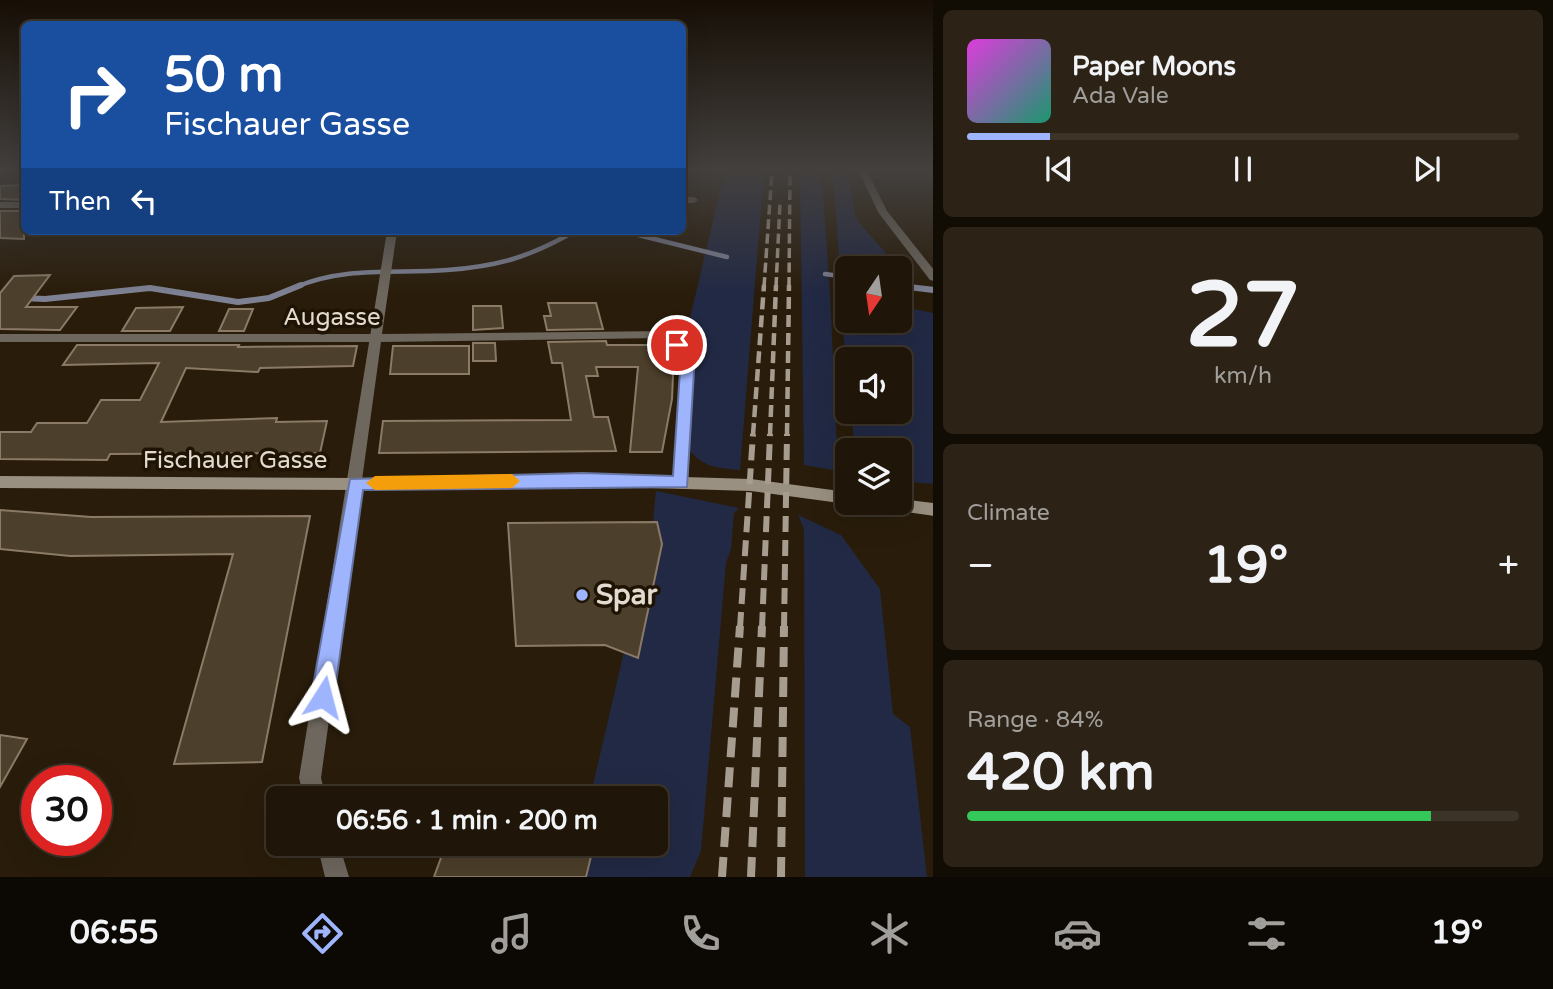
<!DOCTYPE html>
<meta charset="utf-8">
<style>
body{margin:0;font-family:"Varela Round",sans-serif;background:#2c2216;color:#f1f3f6;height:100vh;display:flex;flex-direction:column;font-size:26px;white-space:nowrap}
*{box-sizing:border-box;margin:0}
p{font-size:23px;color:#a19f9c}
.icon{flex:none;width:38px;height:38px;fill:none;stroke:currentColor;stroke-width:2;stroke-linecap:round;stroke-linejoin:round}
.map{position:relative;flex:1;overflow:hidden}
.panel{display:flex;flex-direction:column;gap:10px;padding:10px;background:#110c04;width:620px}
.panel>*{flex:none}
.hud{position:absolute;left:21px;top:21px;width:665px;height:214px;border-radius:10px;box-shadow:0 7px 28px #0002,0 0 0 2px #3c3429;background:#1a4fa0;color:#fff;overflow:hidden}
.needle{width:46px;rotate:193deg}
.tools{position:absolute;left:835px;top:256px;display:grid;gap:14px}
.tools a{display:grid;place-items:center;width:77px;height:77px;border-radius:10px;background:#1f1508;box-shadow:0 7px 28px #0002,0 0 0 2px #3c3429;font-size:35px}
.speed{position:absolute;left:21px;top:765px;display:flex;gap:14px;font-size:35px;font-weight:700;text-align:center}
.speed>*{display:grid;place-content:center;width:91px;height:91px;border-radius:50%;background:#1f1508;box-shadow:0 7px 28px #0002,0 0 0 2px #3c3429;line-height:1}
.speed .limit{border:10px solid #d22;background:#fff;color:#111}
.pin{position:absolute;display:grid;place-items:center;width:60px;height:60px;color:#fff;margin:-30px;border:4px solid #fff;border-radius:50%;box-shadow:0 2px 7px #0007}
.me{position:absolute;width:77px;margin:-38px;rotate:9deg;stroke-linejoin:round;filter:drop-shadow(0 0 5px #0008)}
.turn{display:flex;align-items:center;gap:24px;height:147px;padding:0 28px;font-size:32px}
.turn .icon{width:91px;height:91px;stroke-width:2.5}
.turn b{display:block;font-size:49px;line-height:60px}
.then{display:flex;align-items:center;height:66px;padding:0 28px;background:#0003;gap:14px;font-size:26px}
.big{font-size:52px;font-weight:700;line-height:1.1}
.panel .tile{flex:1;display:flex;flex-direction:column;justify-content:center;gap:10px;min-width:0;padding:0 24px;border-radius:10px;background:#2c2216}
.panel .dial{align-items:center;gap:0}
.dial b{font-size:91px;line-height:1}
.song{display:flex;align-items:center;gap:21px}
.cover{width:84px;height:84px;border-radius:10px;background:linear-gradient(135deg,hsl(300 70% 55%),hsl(160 70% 35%))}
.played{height:7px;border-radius:4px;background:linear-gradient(90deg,#9eb4fd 15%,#3c3429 15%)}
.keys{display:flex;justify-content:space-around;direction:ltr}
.heat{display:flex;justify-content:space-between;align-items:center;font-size:38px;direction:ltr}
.charge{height:10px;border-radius:5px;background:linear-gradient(90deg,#34c759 84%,#3c3429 0)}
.trip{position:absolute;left:266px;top:786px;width:402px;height:70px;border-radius:10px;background:#1f1508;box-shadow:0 7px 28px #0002,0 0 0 2px #3c3429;font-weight:700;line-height:70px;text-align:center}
.dock{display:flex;height:112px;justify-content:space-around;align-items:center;background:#0c0803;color:#a19f9c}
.dock .icon{width:49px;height:49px}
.dock .current{color:#9eb4fd}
.dock b{font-size:32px;color:#f1f3f6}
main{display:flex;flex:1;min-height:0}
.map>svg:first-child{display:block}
</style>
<main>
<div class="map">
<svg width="934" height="877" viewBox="0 0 934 877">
<rect width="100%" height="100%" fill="#291c0a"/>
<path fill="#222944" d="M725 171H764L740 470C705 467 701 465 679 438L690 318Z
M800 171H821L830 290 838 471 804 465Z
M833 171H847L856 219 899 268 840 270Z
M847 297V320H900V306L933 313V484L900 481V450H855L851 411H900V359H847V372L840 298Z
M656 491 739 508 734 513 731 549 726 563 701 851 690 877H572L580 844H656V798H590L652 531Z
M798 515 841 535 880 589 893 714 910 727 927 877H805L804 529Z"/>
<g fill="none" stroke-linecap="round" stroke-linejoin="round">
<path stroke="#7d8193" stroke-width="4.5" d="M622 231 727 257
M825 274 847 277
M900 286 906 287
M296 287C346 266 395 274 447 270 499 266 530 257 575 231"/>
<path stroke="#7d8193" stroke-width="6" d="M900 286 934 290
M23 298 45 299 150 288 238 302 269 298 301 285"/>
</g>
<path fill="#4c3f2b" stroke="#8a7a66" stroke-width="2" d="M24 185V200L0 199V186Z
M24 211V239L0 238V211Z
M50 275 26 307H77L60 330 0 329V293L14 276Z
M548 303H596L603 329 547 330 544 316H551Z
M473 306H501L503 328 473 330Z
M183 307 170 331H122L136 308Z
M229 309H253L244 331H219Z
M606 341 607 345H661L674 352 672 399 662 452H630L638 367H596L598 376H586L594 417H608L616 451 379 453 383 421 571 420 562 363H552L548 342Z
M473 343H495L496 361H473Z
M77 345H239L238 347 357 346 353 366 260 368 258 372 186 368 161 422 277 418 276 422 327 421 320 453 110 454 107 460 0 459V432H31L37 423H87L101 400H140L159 363 63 365Z
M393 346H469V374H390Z
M0 510 91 517 310 516 262 762 174 764 233 554 70 556 0 549Z
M657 522 662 544 638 658 605 645 516 646 508 523Z
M0 735 27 739 0 787Z
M446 844H594L586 877H434Z"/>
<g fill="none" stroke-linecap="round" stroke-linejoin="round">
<path fill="#6d675e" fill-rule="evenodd" d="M682 197H694L698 200 694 203H682Z
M0 334H377L383 338 377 342H0Z"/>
<path fill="#6d675e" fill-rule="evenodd" d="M859 171H867L887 211 934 270V281L930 280 878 212Z
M0 202H24V208H0Z
M387 231H397L382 334 669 331 695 355 688 483 686 487 681 489 676 487 674 483 683 356 662 338 381 342 321 778 326 798H304L299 778Z
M317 844H339L349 877H325Z"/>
<path fill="#9a9081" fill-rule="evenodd" d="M584 474 751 479 847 492V502H852L847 504 751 491 584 486 356 490 0 488V476L356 478Z
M900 499 934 503V516L878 508 873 506 870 502H900Z"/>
<path stroke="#a69c8f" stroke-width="3.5" stroke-dasharray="10 4.5" stroke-linecap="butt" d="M764 287 772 171
M776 287 780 202
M789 287 790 171"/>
<path stroke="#a69c8f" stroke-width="4.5" stroke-dasharray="12 6" stroke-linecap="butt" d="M753 435 764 285
M770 435 776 285
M787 435 789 285"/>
<path stroke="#a69c8f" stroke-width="6" stroke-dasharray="16 8" stroke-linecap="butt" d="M740 628 753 434
M762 628 770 434
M784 628 787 434"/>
<path stroke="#a69c8f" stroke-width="8" stroke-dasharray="20 10" stroke-linecap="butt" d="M722 877 740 626
M751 877 762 626
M781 877 784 626"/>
</g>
<linearGradient id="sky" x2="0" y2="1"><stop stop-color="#170f06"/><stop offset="0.58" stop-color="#43403e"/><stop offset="1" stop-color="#43403e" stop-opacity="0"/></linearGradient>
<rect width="934" height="294" fill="url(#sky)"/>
<path fill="#9eb4fd" stroke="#6775a4" stroke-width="2" d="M677 340 695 355 687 487 363 490 334 697 330 705 323 708 315 705 311 697 350 479 583 473 673 476 681 356 670 345Z"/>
<path fill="#f59e0b" d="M512 474 520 481 512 488 375 490 366 483 375 476Z"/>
<circle fill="#9eb4fd" stroke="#1f1303" stroke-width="2.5" cx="582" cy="595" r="7"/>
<g text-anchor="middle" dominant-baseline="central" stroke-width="7" stroke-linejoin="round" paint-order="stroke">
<g font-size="24" fill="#e4dbd0" stroke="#1f1303">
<text x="332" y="317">Augasse</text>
<text x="235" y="460">Fischauer Gasse</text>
</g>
<g font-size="28" font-weight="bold" fill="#e4dbd0" stroke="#1f1303" text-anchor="start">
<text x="596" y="595">Spar</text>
</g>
</g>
</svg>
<div class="tools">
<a><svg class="needle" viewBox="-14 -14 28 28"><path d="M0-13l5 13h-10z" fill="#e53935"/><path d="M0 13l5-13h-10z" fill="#a19f9c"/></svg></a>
<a><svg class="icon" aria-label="sound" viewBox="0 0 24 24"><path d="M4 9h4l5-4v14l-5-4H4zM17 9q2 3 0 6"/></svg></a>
<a><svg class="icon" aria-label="layers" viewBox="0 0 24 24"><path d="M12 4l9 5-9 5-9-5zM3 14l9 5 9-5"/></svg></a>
</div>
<div class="speed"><div class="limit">30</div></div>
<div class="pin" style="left:677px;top:345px;background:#d93025"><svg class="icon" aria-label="arrive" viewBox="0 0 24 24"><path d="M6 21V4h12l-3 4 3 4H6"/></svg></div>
<svg class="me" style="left:323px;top:697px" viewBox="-20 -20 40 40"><path d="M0-17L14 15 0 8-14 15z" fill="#9eb4fd" stroke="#fff" stroke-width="4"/></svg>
<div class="trip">06:56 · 1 min · 200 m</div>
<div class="hud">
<div class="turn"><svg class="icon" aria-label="right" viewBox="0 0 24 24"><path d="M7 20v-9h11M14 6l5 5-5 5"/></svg><div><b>50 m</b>Fischauer Gasse</div></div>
<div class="then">Then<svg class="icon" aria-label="left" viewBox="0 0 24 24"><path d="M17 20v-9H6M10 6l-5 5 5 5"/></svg></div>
</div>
</div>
<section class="panel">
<div class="tile">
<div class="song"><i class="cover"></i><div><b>Paper Moons</b><p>Ada Vale</p></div></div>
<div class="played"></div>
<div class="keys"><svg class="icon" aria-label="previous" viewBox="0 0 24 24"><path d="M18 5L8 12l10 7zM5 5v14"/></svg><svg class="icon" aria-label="pause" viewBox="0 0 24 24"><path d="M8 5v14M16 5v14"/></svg><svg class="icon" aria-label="next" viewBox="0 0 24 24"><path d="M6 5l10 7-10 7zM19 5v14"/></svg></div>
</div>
<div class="tile dial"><b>27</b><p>km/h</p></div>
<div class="tile"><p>Climate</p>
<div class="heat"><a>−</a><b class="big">19°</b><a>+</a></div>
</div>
<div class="tile"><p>Range · 84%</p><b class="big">420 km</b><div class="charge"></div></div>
</section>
</main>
<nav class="dock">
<b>06:55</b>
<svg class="icon current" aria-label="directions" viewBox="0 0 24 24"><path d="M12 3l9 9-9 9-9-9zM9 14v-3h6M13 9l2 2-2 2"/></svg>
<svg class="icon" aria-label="music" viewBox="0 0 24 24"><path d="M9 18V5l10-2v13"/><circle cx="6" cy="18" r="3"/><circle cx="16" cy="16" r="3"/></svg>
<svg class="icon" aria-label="phone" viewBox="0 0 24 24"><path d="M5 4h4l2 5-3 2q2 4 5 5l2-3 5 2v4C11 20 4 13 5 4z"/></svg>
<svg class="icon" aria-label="climate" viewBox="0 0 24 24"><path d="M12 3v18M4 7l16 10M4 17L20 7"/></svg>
<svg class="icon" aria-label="car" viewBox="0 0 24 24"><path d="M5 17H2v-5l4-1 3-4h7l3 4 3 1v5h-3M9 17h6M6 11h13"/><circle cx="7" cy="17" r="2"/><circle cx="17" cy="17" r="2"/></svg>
<svg class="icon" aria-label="filters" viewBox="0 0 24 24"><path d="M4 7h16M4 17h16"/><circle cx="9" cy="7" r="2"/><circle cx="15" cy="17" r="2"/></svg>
<b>19°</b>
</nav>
